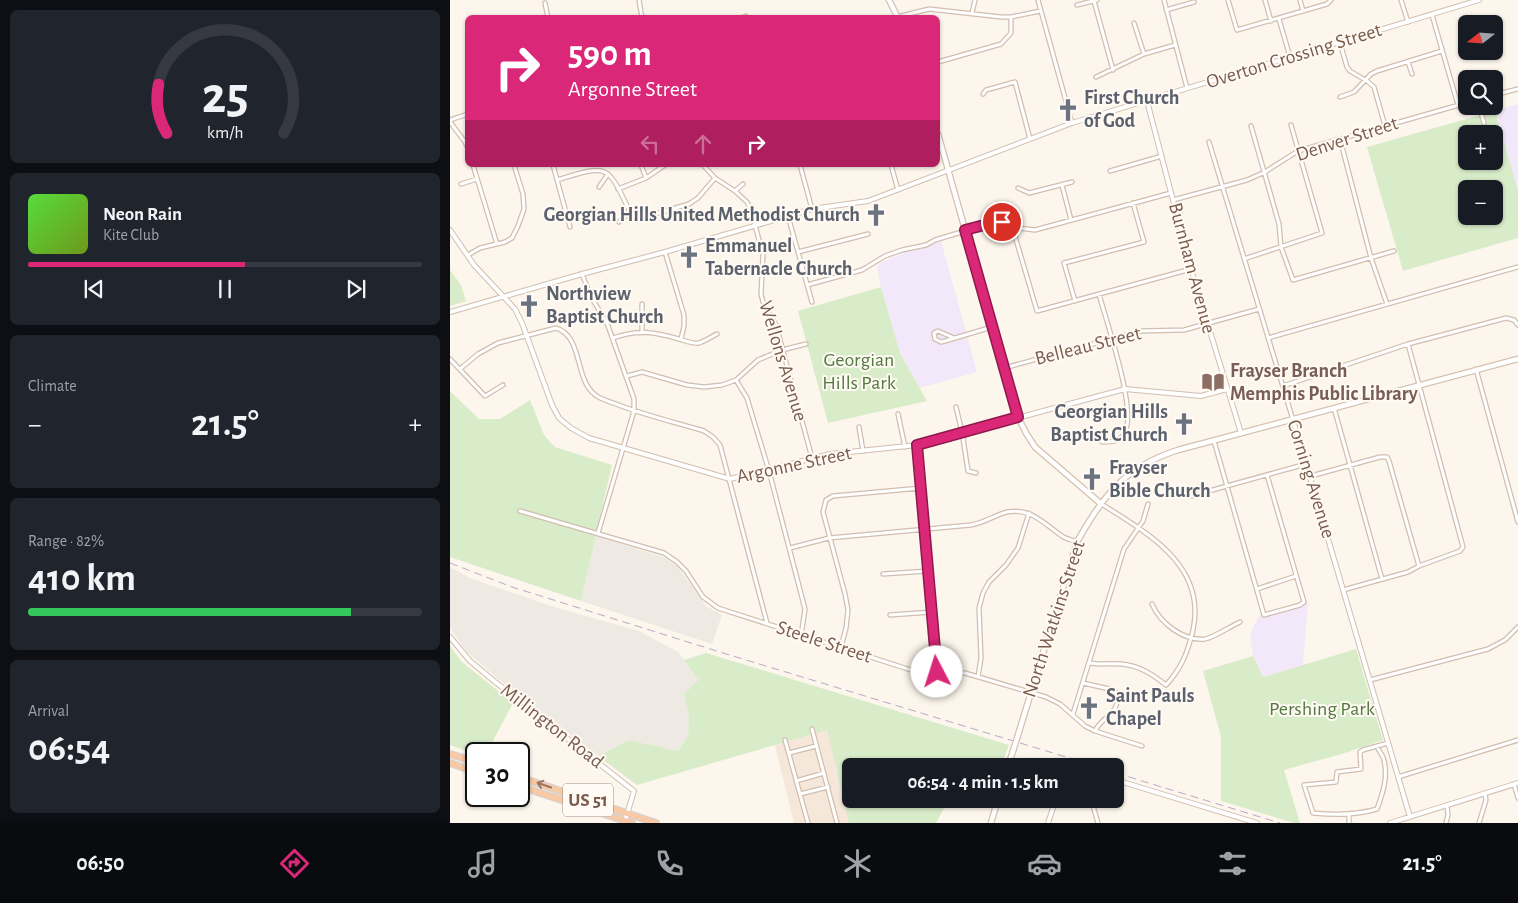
<!DOCTYPE html>
<meta charset="utf-8">
<style>
body{margin:0;font-family:"Alegreya Sans",sans-serif;background:#20242c;color:#f1f3f6;height:100vh;display:flex;flex-direction:column;font-size:19px;white-space:nowrap}
*{box-sizing:border-box;margin:0}
p{font-size:16px;color:#9ea1a6}
.icon{flex:none;width:28px;height:28px;fill:none;stroke:currentColor;stroke-width:2;stroke-linecap:round;stroke-linejoin:round}
.map{position:relative;flex:1;overflow:hidden}
.details{display:flex;flex-direction:column;gap:10px;padding:10px;background:#0d0f14;width:450px}
.details>*{flex:none}
.banner{position:absolute;left:15px;top:15px;width:475px;height:152px;border-radius:8px;box-shadow:0 1px 4px #0004;background:#db2777;color:#fff;overflow:hidden}
.needle{width:32px;rotate:253deg}
.tools{position:absolute;left:1008px;top:15px;display:grid;gap:10px}
.tools a{display:grid;place-items:center;width:45px;height:45px;border-radius:8px;background:#171b24;box-shadow:0 1px 4px #0004;font-size:25px}
.speed{position:absolute;left:15px;top:742px;display:flex;gap:10px;font-size:25px;font-weight:700;text-align:center}
.speed>*{display:grid;place-content:center;width:65px;height:65px;border-radius:50%;background:#171b24;box-shadow:0 1px 4px #0004;line-height:1}
.speed .limit{border:2px solid #111;border-radius:8px;background:#fff;color:#111}
.pin{position:absolute;display:grid;place-items:center;width:42px;height:42px;color:#fff;margin:-21px;border:2px solid #fff;border-radius:50%;box-shadow:0 1px 5px #0007}
.me{position:absolute;width:55px;margin:-28px;rotate:355deg;stroke-linejoin:round;filter:drop-shadow(0 0 4px #0008)}
.turn{display:flex;align-items:center;gap:18px;height:105px;padding:0 20px;font-size:22px}
.turn .icon{width:65px;height:65px;stroke-width:2.5}
.turn b{display:block;font-size:35px;line-height:42px}
.lanes{display:flex;align-items:center;height:48px;padding:0 20px;background:#0003;justify-content:center;gap:25px;direction:ltr}
.lanes .off{opacity:.35}
.big{font-size:38px;font-weight:600;line-height:1.1}
.details .tile{flex:1;display:flex;flex-direction:column;justify-content:center;gap:8px;min-width:0;padding:0 18px;border-radius:8px;background:#20242c}
.details .dial{align-items:center;gap:0}
.dial svg{height:130px;overflow:visible;fill:none;stroke:#363941;stroke-width:7;stroke-linecap:round;text-anchor:middle}
.dial text{fill:#f1f3f6;stroke:none}
.song{display:flex;align-items:center;gap:15px}
.cover{width:60px;height:60px;border-radius:8px;background:linear-gradient(135deg,hsl(110 70% 55%),hsl(80 70% 35%))}
.played{height:5px;border-radius:2px;background:linear-gradient(90deg,#db2777 55%,#363941 55%)}
.keys{display:flex;justify-content:space-around;direction:ltr}
.heat{display:flex;justify-content:space-between;align-items:center;font-size:28px;direction:ltr}
.charge{height:8px;border-radius:4px;background:linear-gradient(90deg,#34c759 82%,#363941 0)}
.trip{position:absolute;left:392px;top:758px;width:282px;height:50px;border-radius:8px;background:#171b24;box-shadow:0 1px 4px #0004;font-weight:600;line-height:50px;text-align:center}
.dock{display:flex;height:80px;justify-content:space-around;align-items:center;background:#090b0e;color:#9ea1a6}
.dock .icon{width:35px;height:35px}
.dock .active{color:#db2777}
.dock b{font-size:22px;color:#f1f3f6}
main{display:flex;flex:1;min-height:0}
.map>svg:first-child{display:block}
</style>
<main>
<section class="details">
<div class="tile dial"><svg viewBox="0 0 100 80">
<path d="M14 69A42 42 0 1 1 86 69"/>
<path d="M14 69A42 42 0 0 1 9 39" stroke="#db2777"/>
<text x="50" y="56" font-size="32" font-weight="700">25</text>
<text x="50" y="72" font-size="11">km/h</text>
</svg></div>
<div class="tile">
<div class="song"><i class="cover"></i><div><b>Neon Rain</b><p>Kite Club</p></div></div>
<div class="played"></div>
<div class="keys"><svg class="icon" aria-label="previous" viewBox="0 0 24 24"><path d="M18 5L8 12l10 7zM5 5v14"/></svg><svg class="icon" aria-label="pause" viewBox="0 0 24 24"><path d="M8 5v14M16 5v14"/></svg><svg class="icon" aria-label="next" viewBox="0 0 24 24"><path d="M6 5l10 7-10 7zM19 5v14"/></svg></div>
</div>
<div class="tile"><p>Climate</p>
<div class="heat"><a>−</a><b class="big">21.5°</b><a>+</a></div>
</div>
<div class="tile"><p>Range · 82%</p><b class="big">410 km</b><div class="charge"></div></div>
<div class="tile"><p>Arrival</p><b class="big">06:54</b></div>
</section>
<div class="map">
<svg width="1068" height="823" viewBox="0 0 1068 823">
<rect width="100%" height="100%" fill="#fdf6ec"/>
<path fill="#f5e8da" d="M376 723 404 823H344L324 742Z"/>
<path fill="#efe9e4" d="M146 536 216 558 229 568 256 606 272 615 262 644 131 601Z
M0 567 22 579 104 607 189 631 228 652 248 680 234 694 239 717 238 737 228 751 179 740 148 756 47 678 15 650 0 628Z"/>
<path fill="#f3e8fa" d="M1068 104V191L1045 111Z
M491 241 527 372 470 388 450 353 431 287 427 266 432 262 456 252Z
M858 603 853 665 813 677 803 656 800 637 803 627 810 615Z"/>
<path fill="#d8ecc9" fill-rule="evenodd" d="M1045 111 1068 191V238L953 271 917 147ZM1016 134H1044V161H1016ZM1016 189H1044V216H1016Z
M0 270 11 285 16 301 0 306Z
M431 287 450 353 477 401 378 423 348 311Z
M0 391 29 419H50L80 400 94 435 105 447 162 465 131 601 0 557Z
M0 646 12 662 63 703 36 754H26L0 745Z
M906 649 933 740 895 753 834 770 850 823H844L771 801V737L753 671 803 656 813 677Z
M256 653 559 745 551 766H401V799H499L486 823H399L377 730 187 785 148 756 179 740 228 751 238 736 239 717 234 694 248 680 234 660Z"/>
<g fill="none" stroke-linecap="round" stroke-linejoin="round">
<defs>
<path id="minor" d="M189 0 192 18
M588 0 622 123
M714 0 737 88
M778 0 787 30 877 4 881 0
M815 0 821 21
M850 0 853 11
M951 0 958 22
M644 1 663 70
M95 3 98 18
M627 5 647 0
M716 10 744 2
M522 13 525 0
M982 15 1008 105
M292 18 296 16 297 18
M443 18 479 9 551 17H561L590 11
M829 19 840 57
M684 23 694 54
M890 43 897 67 900 71 917 81 924 87 935 126
M488 62 551 44 561 33V17
M958 62 962 74
M646 77 694 54 725 45
M533 94 536 90 565 82 580 139
M1044 95 1068 89
M890 97 904 92 921 74 927 71 992 51
M1029 106 1034 123
M0 120 18 114
M0 122 15 142 18 149
M801 126 829 224 831 247 843 280 944 251
M890 139 921 258 937 304
M759 142 843 420
M23 165 47 244
M103 165 120 227
M191 165 196 178
M253 165 265 178 285 191 297 202 301 210 313 255 311 294 313 302 326 325 362 458
M350 165 362 209
M441 165 448 190
M660 171 712 156
M107 180C159 164 157 164 180 212L184 216 195 217 239 204 248 198 265 178
M11 184 27 179
M612 185 621 220
M149 187 158 174
M568 188 579 193 622 182
M168 189 196 178 215 165
M285 191 293 184
M723 200 797 180 815 172 848 151 1016 103
M338 216 362 302
M169 222 180 212
M562 226 587 311 741 269
M215 252 234 315V326L231 339
M348 252 418 234
M18 255 30 248 55 242 62 238 68 226 74 209 73 194 64 165
M794 259 872 233 841 125
M132 274 141 297 157 323 184 399V411L148 533
M357 285 412 270 435 256 452 250 476 245 485 240 542 223 552 222 568 228 585 230 721 193
M649 294C656 321 687 409 675 432 670 442 662 442 652 442
M625 301 614 263 694 242 683 203
M192 304V332
M163 338C188 329 205 332 229 339 236 341 242 344 249 343 255 341 261 337 267 334
M504 338 488 331 484 333 485 339 491 342 495 341 542 327
M818 338 1068 267
M0 359 35 396 53 385
M554 368 691 331 734 330 809 309
M10 369 28 354 48 343 106 328C132 336 125 375 142 392 148 399 158 401 166 404 194 415 224 422 254 431L263 437 270 445 317 623
M1026 369 1068 522
M177 376 192 372 237 385 254 387 272 385 286 380 308 360 332 350 356 344
M286 380 297 398 319 471 355 609 351 636
M833 386 958 344 1056 318 1064 320 1068 325
M506 407 512 432 518 471 526 473
M884 408 932 579
M448 414 455 447
M409 427 413 451
M764 441 814 615 850 605 854 602 817 475
M467 445 487 672
M861 476 930 457H937L939 461 969 566
M741 496 856 464
M70 511 214 553 227 562 236 571 253 597 268 608 464 671 515 673 596 697 610 704 635 726 645 731 692 746
M340 548 379 538 521 525C534 523 545 515 557 512 581 507 594 524 612 536 616 539 622 540 627 542
M433 574 478 571
M807 589 846 576
M893 590 958 572 969 566 1010 551 1013 547 958 344
M702 604C710 623 733 641 755 639 763 638 781 626 790 622
M440 615 482 612
M391 647 396 628 398 610 395 594 373 512 376 500 383 496 471 488
M640 663C652 665 660 663 672 664 690 666 702 674 716 685 731 669 738 652 743 630 757 565 697 533 650 503
M528 677 531 658 529 608 533 593 539 582 556 565 568 548 579 513
M920 680 1038 649 1055 640 1068 627
M633 683 664 690 668 694C669 715 652 716 645 731
M623 714 674 549 693 521 698 504
M362 729 387 823
M335 740 358 823
M927 746C928 750 931 753 933 757 939 775 933 793 927 809 907 815 884 815 863 813L854 785 886 782 887 772 911 769 910 752 913 750 938 743
M339 753 366 746
M948 777 1068 740
M346 781 374 773
M1064 784 1068 798
M350 794 378 787
M641 799 648 823
M899 814V823
M996 823 998 815 997 806
M1029 823 1036 800 1035 794"/>
<path id="tertiary" d="M697 101 741 269 791 433
M0 230 24 265 65 309 72 323 102 405 109 418 121 428 139 438 280 479 380 454 467 445 675 389 751 396 777 389
M0 312 132 274 215 252 362 209 418 201 622 123 1029 0
M843 420 960 817
M0 637 20 661 44 681 184 791 175 821
M666 780 807 823
M598 823 606 799
M940 823 1068 783"/>
<path id="secondary" d="M439 0 448 18
M488 134 568 417 576 433 585 447 650 503
M568 735 627 542C653 495 675 467 728 450L1068 359
M558 766 563 751
M541 823 548 799"/>
<path id="trunk" d="M0 754 26 762
M0 763 26 772
M69 777 206 823
M69 786 182 823"/>
</defs>
<use href="#minor" stroke="#d1beb0" stroke-width="5.5"/>
<use href="#tertiary" stroke="#d1beb0" stroke-width="6"/>
<use href="#secondary" stroke="#d6c0b0" stroke-width="7"/>
<use href="#trunk" stroke="#dad1cd" stroke-width="8"/>
<use href="#minor" stroke="#fff" stroke-width="3"/>
<use href="#tertiary" stroke="#fff" stroke-width="4"/>
<use href="#secondary" stroke="#fff" stroke-width="4.5"/>
<use href="#trunk" stroke="#f9c8a4" stroke-width="5.5"/>
<path stroke="#b9a8c9" stroke-width="1" stroke-dasharray="8 5" stroke-linecap="butt" d="M0 563 62 587 273 653 646 766
M666 773 830 823"/>
<defs>
<path id="secondary-bridge" d="M563 751 568 735"/>
</defs>
<use href="#secondary-bridge" stroke="#d6c0b0" stroke-width="7" stroke-linecap="butt"/>
<use href="#secondary-bridge" stroke="#fff" stroke-width="4.5"/>
</g>
<defs><path id="oneway-shaft" d="M-6 0H5M1.5-3L5.5 0L1.5 3" fill="none" stroke-width="1.6" stroke-linecap="round" stroke-linejoin="round" transform="scale(1.25)"/></defs>
<use stroke="#9a7763" href="#oneway-shaft" transform="translate(94 785) rotate(-161)"/>
<g fill="none" stroke-linecap="round" stroke-linejoin="round">
<defs>
<path id="route" d="M487 672 467 445 568 417 515 230 542 223 552 222"/>
</defs>
<use href="#route" stroke="#8e194d" stroke-width="12"/>
<use href="#route" stroke="#db2777" stroke-width="9"/>
</g>
<defs>
<symbol id="church-bare" viewBox="-9 -9 18 18"><path d="M-1.2-6h2.4v3.5h3.3v2.4h-3.3V6h-2.4V-.1h-3.3v-2.4h3.3Z" fill="#6b7280" stroke="#fffaf3" stroke-width="2.5" paint-order="stroke"/></symbol>
<symbol id="library-bare" viewBox="-9 -9 18 18"><path d="M-6-4Q-3-5.5-.7-3.5V5Q-3 3-6 4ZM6-4Q3-5.5 .7-3.5V5Q3 3 6 4Z" fill="#8d6e63" stroke="#fffaf3" stroke-width="2.5" paint-order="stroke"/></symbol>
</defs>
<g fill-rule="evenodd">
<use href="#church-bare" x="602" y="94" width="32" height="32"/>
<use href="#church-bare" x="410" y="199" width="32" height="32"/>
<use href="#church-bare" x="223" y="241" width="32" height="32"/>
<use href="#church-bare" x="63" y="290" width="32" height="32"/>
<use href="#library-bare" x="747" y="366" width="32" height="32"/>
<use href="#church-bare" x="718" y="408" width="32" height="32"/>
<use href="#church-bare" x="626" y="463" width="32" height="32"/>
<use href="#church-bare" x="623" y="692" width="32" height="32"/>
</g>
<g text-anchor="middle" dominant-baseline="central" stroke-width="4" stroke-linejoin="round" paint-order="stroke">
<rect fill="#fffaf3" stroke="#a28b7f" stroke-width="1" x="113" y="783.5" width="50" height="33" rx="4"/>
<g font-size="19" font-weight="bold" fill="#7a5c4d">
<text x="138" y="800">US 51</text>
</g>
<g font-size="20" fill="#7a5c4d" stroke="#fffaf3">
<text transform="translate(844 56) rotate(-17)">Overton Crossing Street</text>
<text transform="translate(897 139) rotate(-18)">Denver Street</text>
<text transform="translate(742 268) rotate(75)">Burnham Avenue</text>
<text transform="translate(638 346) rotate(-14)">Belleau Street</text>
<text transform="translate(333 361) rotate(73)">Wellons Avenue</text>
<text transform="translate(344 465) rotate(-12)">Argonne Street</text>
<text transform="translate(861 479) rotate(73)">Corning Avenue</text>
<text transform="translate(604 619) rotate(-72)">North Watkins Street</text>
<text transform="translate(374 642) rotate(18)">Steele Street</text>
<text transform="translate(102 726) rotate(38)">Millington Road</text>
</g>
<g font-size="20" font-weight="bold" fill="#5b616d" stroke="#fffaf3" text-anchor="start">
<text x="634" y="98">First Church<tspan x="634" dy="23">of God</tspan></text>
<text x="410" y="215" text-anchor="end">Georgian Hills United Methodist Church</text>
<text x="255" y="246">Emmanuel<tspan x="255" dy="23">Tabernacle Church</tspan></text>
<text x="96" y="294">Northview<tspan x="96" dy="23">Baptist Church</tspan></text>
<text x="718" y="412" text-anchor="end">Georgian Hills<tspan x="718" dy="23">Baptist Church</tspan></text>
<text x="659" y="468">Frayser<tspan x="659" dy="23">Bible Church</tspan></text>
<text x="656" y="696">Saint Pauls<tspan x="656" dy="23">Chapel</tspan></text>
</g>
<g font-size="20" fill="#537a41" stroke="#fffaf3">
<text x="409" y="360">Georgian<tspan x="409" dy="23">Hills Park</tspan></text>
<text x="872" y="709">Pershing Park</text>
</g>
<g font-size="20" font-weight="bold" fill="#785e54" stroke="#fffaf3" text-anchor="start">
<text x="780" y="371">Frayser Branch<tspan x="780" dy="23">Memphis Public Library</tspan></text>
</g>
</g>
</svg>
<div class="tools">
<a><svg class="needle" viewBox="-14 -14 28 28"><path d="M0-13l5 13h-10z" fill="#e53935"/><path d="M0 13l5-13h-10z" fill="#9ea1a6"/></svg></a>
<a><svg class="icon" aria-label="search" viewBox="0 0 24 24"><circle cx="10" cy="10" r="6"/><path d="M15 15l6 6"/></svg></a>
<a>+</a>
<a>−</a>
</div>
<div class="speed"><div class="limit">30</div></div>
<div class="pin" style="left:552px;top:222px;background:#d93025"><svg class="icon" aria-label="arrive" viewBox="0 0 24 24"><path d="M6 21V4h12l-3 4 3 4H6"/></svg></div>
<svg class="me" style="left:487px;top:672px" viewBox="-20 -20 40 40"><circle r="19" fill="#fff"/><path d="M0-13L10 11 0 6-10 11z" fill="#db2777"/></svg>
<div class="trip">06:54 · 4 min · 1.5 km</div>
<div class="banner">
<div class="turn"><svg class="icon" aria-label="right" viewBox="0 0 24 24"><path d="M7 20v-9h11M14 6l5 5-5 5"/></svg><div><b>590 m</b>Argonne Street</div></div>
<div class="lanes"><svg class="icon off" aria-label="left" viewBox="0 0 24 24"><path d="M17 20v-9H6M10 6l-5 5 5 5"/></svg><svg class="icon off" aria-label="ahead" viewBox="0 0 24 24"><path d="M12 20V5M6 11l6-6 6 6"/></svg><svg class="icon" aria-label="right" viewBox="0 0 24 24"><path d="M7 20v-9h11M14 6l5 5-5 5"/></svg></div>
</div>
</div>
</main>
<nav class="dock">
<b>06:50</b>
<svg class="icon active" aria-label="directions" viewBox="0 0 24 24"><path d="M12 3l9 9-9 9-9-9zM9 14v-3h6M13 9l2 2-2 2"/></svg>
<svg class="icon" aria-label="music" viewBox="0 0 24 24"><path d="M9 18V5l10-2v13"/><circle cx="6" cy="18" r="3"/><circle cx="16" cy="16" r="3"/></svg>
<svg class="icon" aria-label="phone" viewBox="0 0 24 24"><path d="M5 4h4l2 5-3 2q2 4 5 5l2-3 5 2v4C11 20 4 13 5 4z"/></svg>
<svg class="icon" aria-label="climate" viewBox="0 0 24 24"><path d="M12 3v18M4 7l16 10M4 17L20 7"/></svg>
<svg class="icon" aria-label="car" viewBox="0 0 24 24"><path d="M5 17H2v-5l4-1 3-4h7l3 4 3 1v5h-3M9 17h6M6 11h13"/><circle cx="7" cy="17" r="2"/><circle cx="17" cy="17" r="2"/></svg>
<svg class="icon" aria-label="filters" viewBox="0 0 24 24"><path d="M4 7h16M4 17h16"/><circle cx="9" cy="7" r="2"/><circle cx="15" cy="17" r="2"/></svg>
<b>21.5°</b>
</nav>
